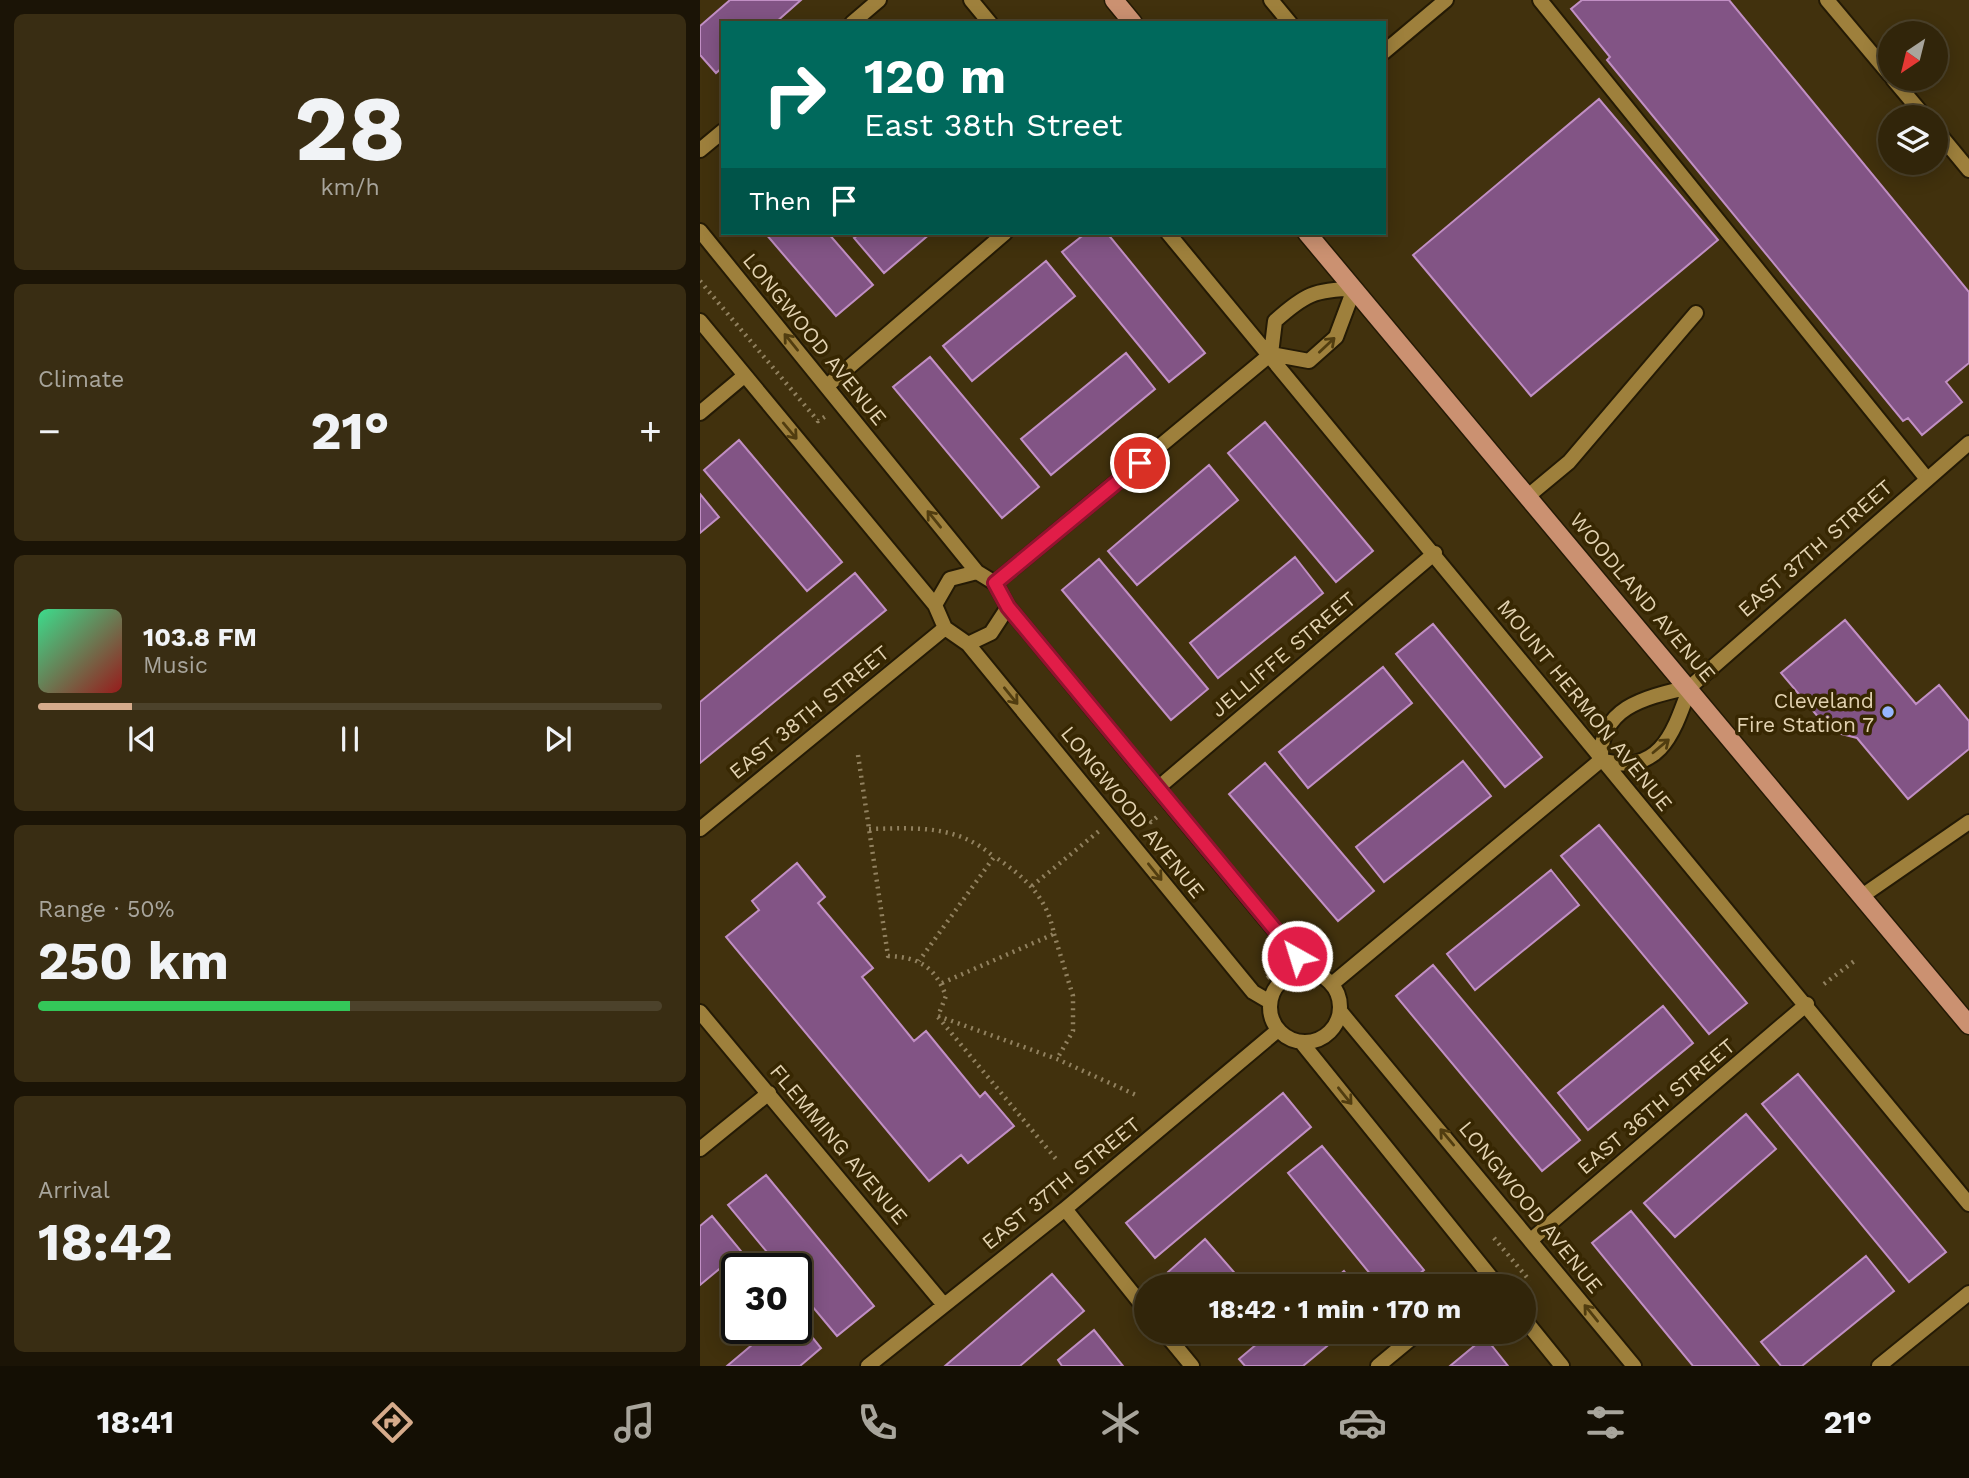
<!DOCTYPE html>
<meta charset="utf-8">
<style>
body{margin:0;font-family:"Work Sans",sans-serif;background:#392d13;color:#f1f3f6;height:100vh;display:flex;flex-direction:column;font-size:26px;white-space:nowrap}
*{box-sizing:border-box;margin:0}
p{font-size:23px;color:#a8a59c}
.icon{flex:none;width:38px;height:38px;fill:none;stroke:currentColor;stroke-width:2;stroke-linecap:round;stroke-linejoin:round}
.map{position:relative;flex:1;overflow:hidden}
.sheet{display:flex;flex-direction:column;gap:14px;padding:14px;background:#1b1406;width:700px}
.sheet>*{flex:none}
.top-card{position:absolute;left:21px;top:21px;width:665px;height:214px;border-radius:0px;box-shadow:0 4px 18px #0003,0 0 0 2px #4c422b;background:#00695c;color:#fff;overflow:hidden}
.needle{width:46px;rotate:215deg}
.tools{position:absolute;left:1178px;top:21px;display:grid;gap:14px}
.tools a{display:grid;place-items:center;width:70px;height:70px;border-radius:50%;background:#31250a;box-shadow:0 4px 18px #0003,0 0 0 2px #4c422b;font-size:35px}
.speed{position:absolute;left:21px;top:1253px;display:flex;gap:14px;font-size:35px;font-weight:700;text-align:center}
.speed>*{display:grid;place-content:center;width:91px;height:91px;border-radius:50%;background:#31250a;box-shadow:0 4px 18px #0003,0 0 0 2px #4c422b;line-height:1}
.speed .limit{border:4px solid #111;border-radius:10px;background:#fff;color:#111}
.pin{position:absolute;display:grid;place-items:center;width:60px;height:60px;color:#fff;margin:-30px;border:4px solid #fff;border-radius:50%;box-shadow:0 2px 7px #0007}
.me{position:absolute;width:77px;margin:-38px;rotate:321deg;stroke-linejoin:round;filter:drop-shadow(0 0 5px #0008)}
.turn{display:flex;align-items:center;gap:24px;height:147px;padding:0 28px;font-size:32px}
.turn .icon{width:91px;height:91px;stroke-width:2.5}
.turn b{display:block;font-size:49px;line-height:60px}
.then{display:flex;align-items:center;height:66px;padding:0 28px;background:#0003;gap:14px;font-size:26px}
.big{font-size:52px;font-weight:700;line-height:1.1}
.sheet .widget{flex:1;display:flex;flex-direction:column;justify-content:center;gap:10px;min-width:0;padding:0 24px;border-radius:10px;background:#392d13}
.sheet .dial{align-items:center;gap:0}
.dial b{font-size:91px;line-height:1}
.song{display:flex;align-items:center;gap:21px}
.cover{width:84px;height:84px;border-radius:10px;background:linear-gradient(135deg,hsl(150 70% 55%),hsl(0 70% 35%))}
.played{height:7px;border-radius:4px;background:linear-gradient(90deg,#d6ab8b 15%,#4c422b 15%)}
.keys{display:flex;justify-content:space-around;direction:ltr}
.heat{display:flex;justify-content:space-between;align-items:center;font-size:38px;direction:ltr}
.charge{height:10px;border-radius:5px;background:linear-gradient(90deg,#34c759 50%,#4c422b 0)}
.trip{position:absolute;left:434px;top:1274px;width:402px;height:70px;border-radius:35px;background:#31250a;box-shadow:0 4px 18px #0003,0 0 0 2px #4c422b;font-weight:700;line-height:70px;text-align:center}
.menu{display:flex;height:112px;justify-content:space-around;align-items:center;background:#140f04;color:#a8a59c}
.menu .icon{width:49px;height:49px}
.menu .active{color:#d6ab8b}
.menu b{font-size:32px;color:#f1f3f6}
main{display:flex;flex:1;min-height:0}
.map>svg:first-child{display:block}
</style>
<main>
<section class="sheet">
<div class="widget dial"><b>28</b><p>km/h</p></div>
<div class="widget"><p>Climate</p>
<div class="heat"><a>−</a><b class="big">21°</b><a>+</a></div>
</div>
<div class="widget">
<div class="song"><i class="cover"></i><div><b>103.8 FM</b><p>Music</p></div></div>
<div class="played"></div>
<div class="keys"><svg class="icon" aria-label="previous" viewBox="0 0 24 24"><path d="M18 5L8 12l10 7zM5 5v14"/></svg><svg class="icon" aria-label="pause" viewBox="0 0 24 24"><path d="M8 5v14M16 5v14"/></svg><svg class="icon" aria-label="next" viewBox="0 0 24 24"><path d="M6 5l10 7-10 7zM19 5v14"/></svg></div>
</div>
<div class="widget"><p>Range · 50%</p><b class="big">250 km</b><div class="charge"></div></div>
<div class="widget"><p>Arrival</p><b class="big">18:42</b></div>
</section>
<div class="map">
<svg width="1269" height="1366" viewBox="0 0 1269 1366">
<rect width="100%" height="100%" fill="#41310d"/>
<path fill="#825485" stroke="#c18fc4" stroke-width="2" d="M30 0H101L75 23H23V67L16 73 0 55V26Z
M882 0H1029L1269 292V363L1246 382 1262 402 1222 435 1208 418 1203 421 907 60 910 57 871 9Z
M899 99 1018 240 831 396 713 255Z
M65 233H128L173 285 136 316Z
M161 233H231L184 273 154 238Z
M386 233H407L505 353 469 382 362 252Z
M346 261 375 296 272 381 243 346Z
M426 353 455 389 351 475 321 439Z
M230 357 339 487 302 518 193 387Z
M565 422 673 551 636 582 528 453Z
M39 440 142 562 107 591 4 470Z
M509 465 538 500 437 585 408 551Z
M0 494 19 517 0 533Z
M595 557 623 593 518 678 490 643Z
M399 559 508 689 471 720 362 590Z
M155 573 186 610 0 763V702Z
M1145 620 1216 704 1239 685 1269 721V749L1208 799 1157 738 1130 731 1081 673Z
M733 624 842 757 805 787 696 654Z
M683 667 712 703 608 788 579 752Z
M763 761 791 796 684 882 656 847Z
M565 763 674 891 638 921 529 794Z
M899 825 1047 1003 1009 1034 861 856Z
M97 863 125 897 118 903 173 968 162 977 214 1041 226 1031 280 1097 285 1092 314 1126 268 1163 261 1155 229 1181 26 937 59 910 52 901Z
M851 870 879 905 775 990 747 954Z
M733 965 880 1140 842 1171 696 996Z
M963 1006 993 1043 888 1130 858 1093Z
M1098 1074 1246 1252 1209 1282 1062 1104Z
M583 1093 611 1127 455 1258 426 1223Z
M1046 1114 1076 1149 975 1237 944 1203Z
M622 1146 724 1270 705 1286H680L588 1173Z
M66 1175 174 1306 137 1336 96 1287V1269H81L28 1205Z
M931 1211 1059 1366H993L892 1243Z
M12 1216 41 1251 0 1285V1226Z
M505 1239 546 1286H480L468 1272Z
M1166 1256 1194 1291 1102 1366H1081L1061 1342Z
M644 1271 656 1286H626Z
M352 1274 384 1311 320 1366H245Z
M96 1317 121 1348 100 1366H27L72 1328H96Z
M394 1330 423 1366H362L358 1360Z
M520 1332H540L529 1342Z
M571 1332H644L603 1366H545L539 1359Z
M785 1337 808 1366H750Z"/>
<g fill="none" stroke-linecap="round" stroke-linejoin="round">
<defs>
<path id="lane" d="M571 0 590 23
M840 0 1227 479
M1127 0 1190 75
M684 52 746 0
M1193 79 1225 117
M1236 130 1269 170
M828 496 869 462 996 313
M1162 896 1269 822"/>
<path id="street" d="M271 0 290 23
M152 23 179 0
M0 150 23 131
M0 231 277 572
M468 233 1269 1204
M0 321 235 605
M127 386 305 233
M0 413 44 376
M277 572 295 583 308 607 291 633 268 644 245 628 235 605 250 579Z
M295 583 571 354 575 321C604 295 615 289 654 289L636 337 609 361 571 354
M308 607 610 973
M268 644 553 992 570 1002
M901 760C960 776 973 734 990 687L1269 443
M901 760C899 706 947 697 990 687
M459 787 735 553
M0 829 245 628
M570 1007a35 35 0 1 1 70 0a35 35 0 1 1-70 0Z
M632 984 901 760
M640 1011 934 1366
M0 1012 244 1305
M602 1043 798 1286
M0 1149 69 1093
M365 1209 446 1310
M832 1239 1107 1004
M774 1286 788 1274
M824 1319 862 1366
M464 1332 492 1366
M168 1366 365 1209 578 1030
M678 1366 719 1332
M1179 1366 1269 1293"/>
<path id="primary" d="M414 0 433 23
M607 233 1269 1025"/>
</defs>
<use href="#lane" stroke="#241a05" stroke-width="18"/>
<use href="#street" stroke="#241a05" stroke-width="18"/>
<use href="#primary" stroke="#241a05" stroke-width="21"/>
<path stroke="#91815f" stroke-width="4.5" stroke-dasharray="2 5" stroke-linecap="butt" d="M0 281 118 421 126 416
M158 755 188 956C219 957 235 967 246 996L238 1016
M436 805 451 822 457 817
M169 829C215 828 257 824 294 857L219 961
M332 886 399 831
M354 934 373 996V1031L357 1059
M567 978 583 967
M242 983 354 934C347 897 325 877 295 857
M1124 984 1157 959
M238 1016 357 1059 436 1095
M238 1017 356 1159
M794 1238 830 1281"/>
<use href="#lane" stroke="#9e803c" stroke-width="14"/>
<use href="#street" stroke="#9e803c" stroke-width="14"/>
<use href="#primary" stroke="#cb9171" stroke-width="18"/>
</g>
<defs><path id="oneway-shaft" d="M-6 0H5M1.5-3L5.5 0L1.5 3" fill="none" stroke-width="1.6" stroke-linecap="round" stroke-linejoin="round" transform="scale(1.75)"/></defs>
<g stroke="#513d10">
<use href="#oneway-shaft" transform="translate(91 342) rotate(-129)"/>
<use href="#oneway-shaft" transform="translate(627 345) rotate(-43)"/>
<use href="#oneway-shaft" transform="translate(90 431) rotate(50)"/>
<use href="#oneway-shaft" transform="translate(234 519) rotate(-129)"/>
<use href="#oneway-shaft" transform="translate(311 696) rotate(51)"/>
<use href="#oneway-shaft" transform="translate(961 746) rotate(-40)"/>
<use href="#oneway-shaft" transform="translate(455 872) rotate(51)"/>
<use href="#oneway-shaft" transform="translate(645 1096) rotate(51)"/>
<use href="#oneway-shaft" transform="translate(747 1137) rotate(-130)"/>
<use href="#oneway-shaft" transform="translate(891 1313) rotate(-129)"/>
</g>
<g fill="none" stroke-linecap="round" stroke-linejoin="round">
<defs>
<path id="route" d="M440 463 295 583 308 607 597 956"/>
</defs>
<use href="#route" stroke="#92132f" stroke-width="18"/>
<use href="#route" stroke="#e11d48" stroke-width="12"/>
</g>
<circle fill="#96b6fd" stroke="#372702" stroke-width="2.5" cx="1188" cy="712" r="7"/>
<g text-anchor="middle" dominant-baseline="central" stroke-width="7" stroke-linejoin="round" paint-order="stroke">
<g font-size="21" fill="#e2d2b1" stroke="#372702">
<text transform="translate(115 339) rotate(51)">LONGWOOD AVENUE</text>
<text transform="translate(1115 548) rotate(-41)">EAST 37TH STREET</text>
<text transform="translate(943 597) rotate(50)">WOODLAND AVENUE</text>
<text transform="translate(583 654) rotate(-40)">JELLIFFE STREET</text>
<text transform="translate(885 705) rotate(51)">MOUNT HERMON AVENUE</text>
<text transform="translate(109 712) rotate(-39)">EAST 38TH STREET</text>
<text transform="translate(433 812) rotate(51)">LONGWOOD AVENUE</text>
<text transform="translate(956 1106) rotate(-40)">EAST 36TH STREET</text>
<text transform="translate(139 1144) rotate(50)">FLEMMING AVENUE</text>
<text transform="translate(361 1183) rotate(-39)">EAST 37TH STREET</text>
<text transform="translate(831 1207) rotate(51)">LONGWOOD AVENUE</text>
</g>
<g font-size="21" fill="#e2d2b1" stroke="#372702" text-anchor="end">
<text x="1174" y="700">Cleveland<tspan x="1174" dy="24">Fire Station 7</tspan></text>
</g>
</g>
</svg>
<div class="tools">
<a><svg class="needle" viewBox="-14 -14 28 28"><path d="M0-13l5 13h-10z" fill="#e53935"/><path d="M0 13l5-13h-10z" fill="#a8a59c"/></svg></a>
<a><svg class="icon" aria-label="layers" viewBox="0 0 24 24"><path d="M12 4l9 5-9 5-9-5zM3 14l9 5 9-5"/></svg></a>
</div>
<div class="speed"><div class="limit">30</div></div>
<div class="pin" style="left:440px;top:463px;background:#d93025"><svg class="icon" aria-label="arrive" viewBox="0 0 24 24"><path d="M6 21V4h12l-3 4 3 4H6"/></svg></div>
<svg class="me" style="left:597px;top:956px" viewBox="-20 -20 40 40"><circle r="17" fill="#e11d48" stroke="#fff" stroke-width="3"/><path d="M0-11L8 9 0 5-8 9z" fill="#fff"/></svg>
<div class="trip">18:42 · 1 min · 170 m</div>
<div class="top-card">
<div class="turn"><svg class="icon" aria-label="right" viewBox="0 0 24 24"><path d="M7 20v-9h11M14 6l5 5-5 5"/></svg><div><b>120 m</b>East 38th Street</div></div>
<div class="then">Then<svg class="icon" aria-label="arrive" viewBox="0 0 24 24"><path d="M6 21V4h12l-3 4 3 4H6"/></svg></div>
</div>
</div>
</main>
<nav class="menu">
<b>18:41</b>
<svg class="icon active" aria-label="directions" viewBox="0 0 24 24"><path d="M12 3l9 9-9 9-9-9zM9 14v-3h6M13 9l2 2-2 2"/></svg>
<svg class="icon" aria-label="music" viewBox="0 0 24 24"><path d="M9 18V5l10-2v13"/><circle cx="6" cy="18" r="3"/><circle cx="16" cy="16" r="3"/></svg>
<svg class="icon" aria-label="phone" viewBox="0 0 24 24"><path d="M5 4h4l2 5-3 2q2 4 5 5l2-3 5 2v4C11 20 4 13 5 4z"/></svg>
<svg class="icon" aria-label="climate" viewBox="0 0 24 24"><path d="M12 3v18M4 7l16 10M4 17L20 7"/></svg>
<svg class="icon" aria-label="car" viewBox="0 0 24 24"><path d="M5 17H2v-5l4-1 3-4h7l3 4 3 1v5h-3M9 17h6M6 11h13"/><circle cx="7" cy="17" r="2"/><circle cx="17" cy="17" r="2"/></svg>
<svg class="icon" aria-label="filters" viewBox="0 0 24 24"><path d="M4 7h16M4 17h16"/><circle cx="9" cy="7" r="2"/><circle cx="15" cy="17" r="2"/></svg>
<b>21°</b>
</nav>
